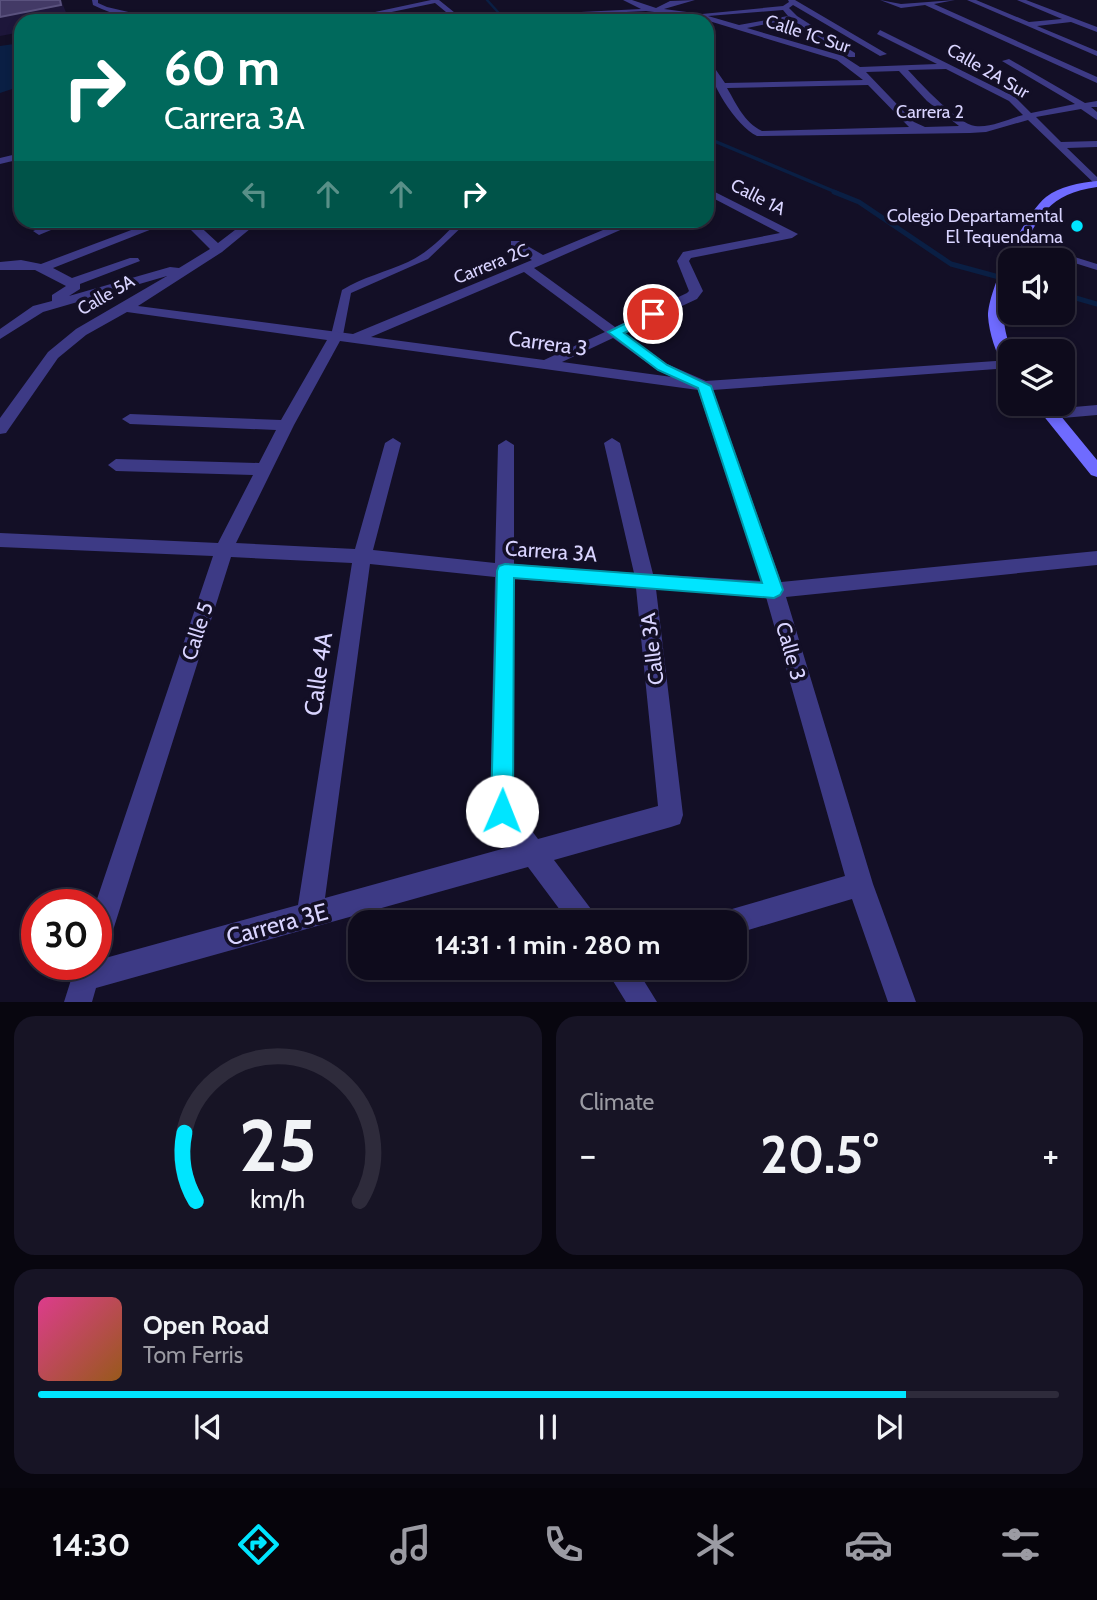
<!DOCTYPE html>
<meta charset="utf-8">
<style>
body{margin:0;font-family:Cabin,sans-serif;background:#171425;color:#f1f3f6;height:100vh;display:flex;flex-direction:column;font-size:26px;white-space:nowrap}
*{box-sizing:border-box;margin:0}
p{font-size:23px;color:#9b9ba3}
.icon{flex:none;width:38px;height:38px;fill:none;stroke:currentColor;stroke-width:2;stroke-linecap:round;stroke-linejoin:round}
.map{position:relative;height:1002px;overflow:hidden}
.panel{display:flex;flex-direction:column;gap:14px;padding:14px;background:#08060f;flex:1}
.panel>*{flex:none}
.banner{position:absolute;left:14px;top:14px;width:700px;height:214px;border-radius:21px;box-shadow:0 4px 10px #0003,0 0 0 2px #2e2b3b;background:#00695c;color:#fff;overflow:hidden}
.tools{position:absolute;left:998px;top:248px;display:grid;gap:14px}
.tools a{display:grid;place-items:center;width:77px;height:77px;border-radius:14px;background:#0e0b1c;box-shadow:0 4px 10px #0003,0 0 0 2px #2e2b3b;font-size:35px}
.speed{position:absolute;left:21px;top:889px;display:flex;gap:14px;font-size:35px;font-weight:700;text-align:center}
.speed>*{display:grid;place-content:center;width:91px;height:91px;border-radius:50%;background:#0e0b1c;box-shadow:0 4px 10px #0003,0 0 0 2px #2e2b3b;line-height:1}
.speed .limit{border:10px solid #d22;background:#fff;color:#111}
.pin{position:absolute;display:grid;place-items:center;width:60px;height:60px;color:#fff;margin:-30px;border:4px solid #fff;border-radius:50%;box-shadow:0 2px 7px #0007}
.me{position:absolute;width:77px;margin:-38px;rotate:1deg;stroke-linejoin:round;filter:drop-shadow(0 0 5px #0008)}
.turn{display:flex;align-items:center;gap:24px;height:147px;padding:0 35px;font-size:32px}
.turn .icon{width:91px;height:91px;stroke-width:2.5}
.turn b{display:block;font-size:49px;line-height:60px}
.lanes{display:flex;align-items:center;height:66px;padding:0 35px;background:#0003;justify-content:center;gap:35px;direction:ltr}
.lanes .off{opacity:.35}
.big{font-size:52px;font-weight:700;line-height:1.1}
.panel .widget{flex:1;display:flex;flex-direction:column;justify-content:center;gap:10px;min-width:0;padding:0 24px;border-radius:21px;background:#171425}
.panel .dial{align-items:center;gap:0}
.dial svg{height:182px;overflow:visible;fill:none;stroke:#2e2b3b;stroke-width:7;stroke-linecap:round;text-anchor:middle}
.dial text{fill:#f1f3f6;stroke:none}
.song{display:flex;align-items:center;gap:21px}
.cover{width:84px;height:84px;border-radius:10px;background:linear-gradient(135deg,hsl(330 70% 55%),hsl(30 70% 35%))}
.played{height:7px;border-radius:4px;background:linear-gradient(90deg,#00e5ff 85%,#2e2b3b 85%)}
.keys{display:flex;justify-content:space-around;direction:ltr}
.heat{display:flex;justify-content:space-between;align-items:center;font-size:38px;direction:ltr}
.panel .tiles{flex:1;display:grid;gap:14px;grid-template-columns:1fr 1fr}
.widget:last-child{grid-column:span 2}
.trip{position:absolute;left:348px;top:910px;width:399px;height:70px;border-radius:21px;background:#0e0b1c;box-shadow:0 4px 10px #0003,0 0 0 2px #2e2b3b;font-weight:700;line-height:70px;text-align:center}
.tabs{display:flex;height:112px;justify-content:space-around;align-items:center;background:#06040b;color:#9b9ba3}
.tabs .icon{width:49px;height:49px}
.tabs .active{color:#00e5ff}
.tabs b{font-size:32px;color:#f1f3f6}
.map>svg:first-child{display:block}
</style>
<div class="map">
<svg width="1097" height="1002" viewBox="0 0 1097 1002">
<rect width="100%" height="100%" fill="#130f26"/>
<path fill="#0a1f44" d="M21 43V86L0 93V46Z"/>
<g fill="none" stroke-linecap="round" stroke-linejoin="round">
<path stroke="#0a1f44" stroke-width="2.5" d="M487 0 506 21"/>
<path stroke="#0a1f44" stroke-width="3.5" d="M707 138 838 193"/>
<path stroke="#0a1f44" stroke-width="5" d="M834 192 859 202 951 264 1010 280
M1062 294 1097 304"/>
<path fill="#3d3a85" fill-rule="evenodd" d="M459 220H469L428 259 351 293 343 335 341 337H333L331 335 342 290C363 277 386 272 408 262 429 252 444 236 459 220Z
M1020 240 1097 264V270L1017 245 1015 243Z"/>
<path fill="#3d3a85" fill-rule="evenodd" d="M92 0H98V3L107 7 167 21C143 21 114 16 93 5Z
M431 0H439L465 21H457L435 3 348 21H333Z
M623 0H632L656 8 670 1 695 0 664 9 702 14 783 6 789 2 788 0H795L887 54 880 56 793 5 789 8 797 16 855 53V57H849L791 19 747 28 843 56 860 67 937 64 877 34 880 30 1015 97 1031 113 1075 104 1002 61 1009 59 1085 103 1097 101V107H1091L1097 112V120L1081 109 1036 117 1061 142 1097 141V147L1067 148 1097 177V186L1028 120 986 132 970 133 757 136C736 126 707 80 707 57L725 83 863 80 837 60 696 17 646 11 545 16 541 14 641 9ZM783 10 788 16 739 25 708 16ZM946 69 1009 101 1023 115C1008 119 991 128 975 126 959 125 920 83 908 70ZM899 71 927 101 959 126 925 127 914 122 866 72ZM868 85 909 127 762 131C744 122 737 105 727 88Z
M880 0 901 4 955 0 934 4 1097 77V83L925 5 901 8Z
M967 0H976L1029 22 1062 19 1017 0H1026L1097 27V32L1071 22 1037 26 1097 51V56Z
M21 153V159L0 164V158Z
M707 188 798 234 792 238 691 258 689 261 703 291 697 299 624 333 667 364 706 381 1010 360V368L713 390 781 582 1097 551V565L786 597 873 884 916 1002H888L852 899 735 934V922H719L723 913 732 909 845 876 766 597 656 589 683 815 680 824 671 827 554 860 594 913 598 922H569L528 867 96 988 92 1002H64L76 964H96V958L98 960 298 905 352 563 231 557 109 943 106 953 96 956 95 905 213 556 0 547V533L218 543 253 475 116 471 108 465 116 459 259 463 276 430 130 424 122 419 130 414 281 420 327 340 127 312 86 335 58 358 6 433 0 434V418L48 352 76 329 167 276 43 312 0 339V329L33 306 52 301V295L66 286 35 270H0V262L21 260 41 264 158 220H175L53 268 72 278 130 258H138L140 261 80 284V289L69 296 170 267 179 268 210 249 181 220H193L218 243 248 220H261L222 252 138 306 353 334 532 260 511 247V241H519L543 255 627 220H643L534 268 615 327 687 293 689 291 677 261 683 252 780 233 707 195ZM524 272 605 332 544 360 371 337ZM613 338 657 370 672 377 562 362ZM340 341 698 390 761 581 653 574 620 443 612 438 604 443 634 573 514 564V445L506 440 498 445 495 563 373 550 401 443 393 438 385 443 355 549 236 543 294 425ZM370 564 495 577 490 811 513 846 325 898ZM514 579 636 588 658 806 538 839 514 807Z
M58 220H75L39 235 33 231Z
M1097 405V415L1051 419 1043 414 1051 409Z
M605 968H636L657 1002H626Z"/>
<path fill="#6f6bff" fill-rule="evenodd" d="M1097 181V187C1047 194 1037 218 1018 261H1010C1010 302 995 308 1012 352H1010V369L1005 368C996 354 989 333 988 316 988 289 1024 215 1046 197 1060 186 1079 183 1097 181Z
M1034 404H1051L1097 460V477L1091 475Z"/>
</g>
<path fill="#1d163a" d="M61 0 67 15V21H21V32L0 36V17Z"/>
<path fill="#433a66" stroke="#5a527e" stroke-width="2" d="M0 0H60L61 5 0 17Z"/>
<path fill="#00e5ff" stroke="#0095a6" stroke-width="2" d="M653 310 658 311V317L624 333 667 365 711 386 783 590 780 595 774 598 514 578 513 811 509 818 502 822 494 818 491 811 497 571 499 566 505 564 762 583 698 388 658 370 608 332Z"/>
<circle fill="#00e5ff" stroke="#130f26" stroke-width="2.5" cx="1077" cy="226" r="7"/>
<g text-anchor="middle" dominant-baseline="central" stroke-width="7" stroke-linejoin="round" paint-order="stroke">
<g font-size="18" fill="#d9d4ff" stroke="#130f26">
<text transform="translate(808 34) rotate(18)">Calle 1C Sur</text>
<text transform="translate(988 71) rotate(30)">Calle 2A Sur</text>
<text x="930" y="112">Carrera 2</text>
<text transform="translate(758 197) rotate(27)">Calle 1A</text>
<text transform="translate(491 264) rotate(-22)">Carrera 2C</text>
<text transform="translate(106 295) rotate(-30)">Calle 5A</text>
</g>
<g font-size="18" fill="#d9d4ff" stroke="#130f26" text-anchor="end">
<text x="1063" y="216">Colegio Departamental<tspan x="1063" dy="21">El Tequendama</tspan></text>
</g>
<g font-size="21" fill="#d9d4ff" stroke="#130f26">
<text transform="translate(548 343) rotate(8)">Carrera 3</text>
<text transform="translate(551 551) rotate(4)">Carrera 3A</text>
<text transform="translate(197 631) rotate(-72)">Calle 5</text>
<text transform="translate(652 649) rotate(-97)">Calle 3A</text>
<text transform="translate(791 651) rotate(74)">Calle 3</text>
</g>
<g font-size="24" fill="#d9d4ff" stroke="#130f26">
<text transform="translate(318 674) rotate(-82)">Calle 4A</text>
<text transform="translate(277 924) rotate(-15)">Carrera 3E</text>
</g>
</g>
</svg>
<div class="tools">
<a><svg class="icon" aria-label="sound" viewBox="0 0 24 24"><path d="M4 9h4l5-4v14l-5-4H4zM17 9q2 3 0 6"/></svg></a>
<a><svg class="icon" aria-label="layers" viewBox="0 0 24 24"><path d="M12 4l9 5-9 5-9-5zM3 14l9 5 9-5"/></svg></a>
</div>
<div class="speed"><div class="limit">30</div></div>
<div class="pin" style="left:653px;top:314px;background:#d93025"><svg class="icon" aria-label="arrive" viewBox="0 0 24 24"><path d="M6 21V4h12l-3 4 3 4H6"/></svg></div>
<svg class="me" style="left:502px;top:811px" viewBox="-20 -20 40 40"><circle r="19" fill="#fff"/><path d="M0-13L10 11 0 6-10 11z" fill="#00e5ff"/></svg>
<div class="trip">14:31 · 1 min · 280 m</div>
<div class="banner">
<div class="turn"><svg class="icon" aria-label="right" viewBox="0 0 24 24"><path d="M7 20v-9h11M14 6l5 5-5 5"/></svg><div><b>60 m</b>Carrera 3A</div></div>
<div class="lanes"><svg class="icon off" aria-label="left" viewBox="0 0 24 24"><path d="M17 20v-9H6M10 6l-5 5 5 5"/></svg><svg class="icon off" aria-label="ahead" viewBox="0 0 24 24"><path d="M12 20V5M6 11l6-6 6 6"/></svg><svg class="icon off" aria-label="ahead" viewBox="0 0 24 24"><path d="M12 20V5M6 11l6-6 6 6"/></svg><svg class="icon" aria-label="right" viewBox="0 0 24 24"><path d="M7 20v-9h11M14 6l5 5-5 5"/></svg></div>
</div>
</div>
<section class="panel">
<div class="tiles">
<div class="widget dial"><svg viewBox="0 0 100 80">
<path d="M14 69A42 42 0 1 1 86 69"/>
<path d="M14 69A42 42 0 0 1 9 39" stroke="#00e5ff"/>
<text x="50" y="56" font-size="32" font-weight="700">25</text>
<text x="50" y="72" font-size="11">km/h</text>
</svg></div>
<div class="widget"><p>Climate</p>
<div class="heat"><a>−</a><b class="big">20.5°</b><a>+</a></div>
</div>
<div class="widget">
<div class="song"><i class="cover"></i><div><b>Open Road</b><p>Tom Ferris</p></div></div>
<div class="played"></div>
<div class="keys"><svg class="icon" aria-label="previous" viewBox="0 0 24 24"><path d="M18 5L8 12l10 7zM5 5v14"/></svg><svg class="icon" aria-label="pause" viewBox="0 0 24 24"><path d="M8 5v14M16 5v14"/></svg><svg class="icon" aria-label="next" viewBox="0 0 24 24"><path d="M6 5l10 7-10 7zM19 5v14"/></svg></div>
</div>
</div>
</section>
<nav class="tabs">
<b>14:30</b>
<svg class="icon active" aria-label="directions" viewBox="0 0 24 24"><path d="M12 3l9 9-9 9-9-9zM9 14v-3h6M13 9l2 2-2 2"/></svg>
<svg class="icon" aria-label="music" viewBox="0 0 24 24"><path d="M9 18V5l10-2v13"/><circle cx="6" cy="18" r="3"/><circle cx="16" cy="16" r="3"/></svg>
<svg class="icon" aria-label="phone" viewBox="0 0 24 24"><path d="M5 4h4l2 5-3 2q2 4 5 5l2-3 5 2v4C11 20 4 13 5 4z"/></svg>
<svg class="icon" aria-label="climate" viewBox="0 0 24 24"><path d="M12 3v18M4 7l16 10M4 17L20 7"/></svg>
<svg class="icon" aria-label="car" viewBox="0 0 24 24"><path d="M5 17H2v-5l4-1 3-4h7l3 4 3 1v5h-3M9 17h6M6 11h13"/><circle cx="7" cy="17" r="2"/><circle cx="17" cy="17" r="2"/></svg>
<svg class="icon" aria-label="filters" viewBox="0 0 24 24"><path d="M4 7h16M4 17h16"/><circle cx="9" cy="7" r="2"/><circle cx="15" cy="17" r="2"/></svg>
</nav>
